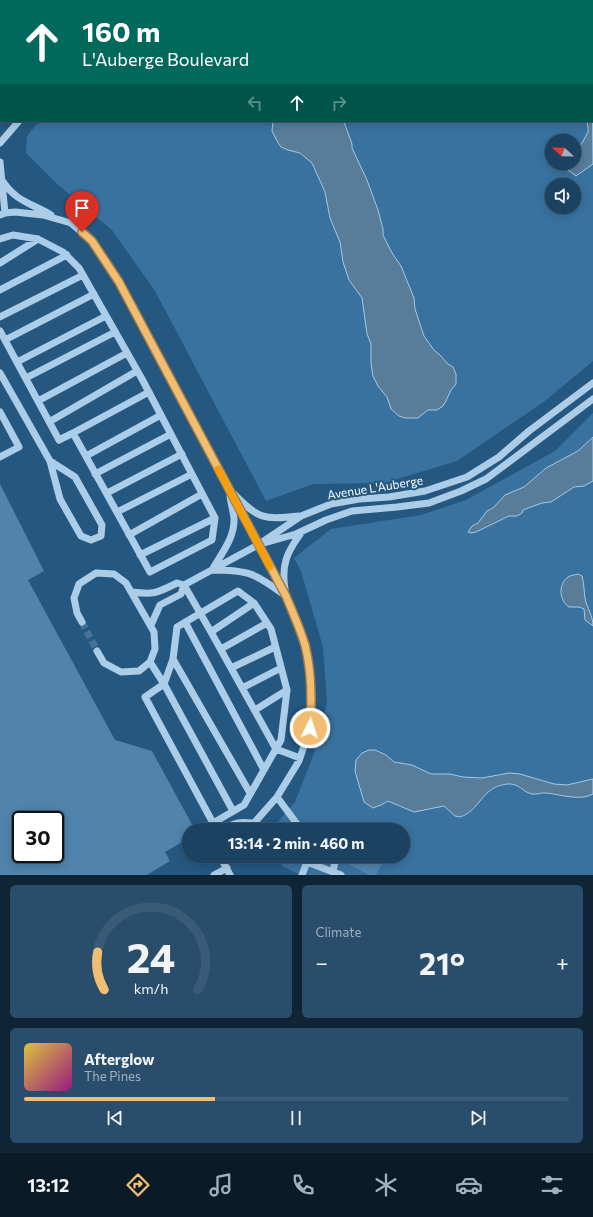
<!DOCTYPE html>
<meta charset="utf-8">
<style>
body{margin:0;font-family:Commissioner,sans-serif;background:#294d6a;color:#f1f3f6;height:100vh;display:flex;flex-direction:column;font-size:15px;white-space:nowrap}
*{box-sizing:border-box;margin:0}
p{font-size:13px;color:#a0b0bd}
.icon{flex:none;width:22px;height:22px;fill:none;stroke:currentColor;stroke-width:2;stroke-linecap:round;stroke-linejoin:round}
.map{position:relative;height:875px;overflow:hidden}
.side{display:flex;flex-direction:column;gap:10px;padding:10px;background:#0f2435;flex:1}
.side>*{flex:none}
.top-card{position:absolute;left:0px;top:0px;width:593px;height:122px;box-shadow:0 2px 10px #0003,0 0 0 1px #3a5b76;background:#00695c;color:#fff;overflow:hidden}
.needle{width:26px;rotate:292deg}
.fabs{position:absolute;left:545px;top:134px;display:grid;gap:8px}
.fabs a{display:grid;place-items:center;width:36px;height:36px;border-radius:50%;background:#1c4261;box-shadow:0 2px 10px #0003,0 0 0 1px #3a5b76;font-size:20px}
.speed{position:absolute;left:12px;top:811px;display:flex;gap:8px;font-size:20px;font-weight:700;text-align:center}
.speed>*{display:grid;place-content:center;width:52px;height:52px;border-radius:50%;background:#1c4261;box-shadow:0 2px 10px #0003,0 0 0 1px #3a5b76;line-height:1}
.speed .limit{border:2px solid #111;border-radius:6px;background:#fff;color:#111}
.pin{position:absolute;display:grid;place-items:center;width:34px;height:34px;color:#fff;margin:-41px -17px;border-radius:50% 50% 50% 0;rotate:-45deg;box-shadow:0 0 4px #0007}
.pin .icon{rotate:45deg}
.me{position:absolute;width:44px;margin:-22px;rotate:4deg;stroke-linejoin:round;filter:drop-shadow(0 0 3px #0008)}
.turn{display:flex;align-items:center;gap:14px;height:84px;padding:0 16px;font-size:18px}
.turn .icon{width:52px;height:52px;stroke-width:2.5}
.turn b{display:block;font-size:28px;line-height:34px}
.lanes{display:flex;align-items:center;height:38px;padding:0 16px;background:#0003;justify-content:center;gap:20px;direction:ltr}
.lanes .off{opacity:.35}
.big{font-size:30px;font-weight:700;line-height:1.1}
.side .tile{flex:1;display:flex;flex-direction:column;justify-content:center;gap:6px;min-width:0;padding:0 14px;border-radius:6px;background:#294d6a}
.side .dial{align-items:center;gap:0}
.dial svg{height:104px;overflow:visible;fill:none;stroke:#3a5b76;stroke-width:7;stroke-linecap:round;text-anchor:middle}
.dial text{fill:#f1f3f6;stroke:none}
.song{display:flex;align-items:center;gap:12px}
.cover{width:48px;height:48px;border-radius:6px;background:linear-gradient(135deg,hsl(50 70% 55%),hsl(310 70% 35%))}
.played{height:4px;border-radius:2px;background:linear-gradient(90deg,#f0bd71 35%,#3a5b76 35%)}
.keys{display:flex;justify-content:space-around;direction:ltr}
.heat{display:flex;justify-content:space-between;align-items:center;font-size:22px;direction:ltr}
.side .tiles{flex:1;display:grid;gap:10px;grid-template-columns:1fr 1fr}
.tile:last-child{grid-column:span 2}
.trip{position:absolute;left:182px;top:823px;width:228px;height:40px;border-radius:20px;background:#1c4261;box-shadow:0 2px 10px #0003,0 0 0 1px #3a5b76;font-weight:700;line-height:40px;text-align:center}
.tab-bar{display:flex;height:64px;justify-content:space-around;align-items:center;background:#0b1a27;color:#a0b0bd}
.tab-bar .icon{width:28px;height:28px}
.tab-bar .active{color:#f0bd71}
.tab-bar b{font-size:18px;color:#f1f3f6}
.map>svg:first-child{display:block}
</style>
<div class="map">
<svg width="593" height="875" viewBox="0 0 593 875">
<rect width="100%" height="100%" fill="#255881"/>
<path fill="#39729f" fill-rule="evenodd" d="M141 0H593V361L545 401 457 461 384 483 313 484 266 501 155 291 112 230 55 182 26 153 27 136 39 121H592V1H140ZM552 141H574V163H552ZM552 185H574V207H552Z
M593 413V875H300L282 866 279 856H403V830H271L295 802 313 756 327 702 323 647 301 571 294 558 331 529 421 515 466 500 555 451Z"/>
<path fill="#597c99" stroke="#a1c9e7" d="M0 0H51L1 1 0 59Z
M592 71 593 164 576 176 568 170 567 163H574V153L582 143 588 132V127L587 121H592Z
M273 121 344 122 352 144V148L367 180 378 210 383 229V235L392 253 401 266 414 298 415 309 424 336 434 350 440 355 448 364 453 367 456 374V384L451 390 446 401 443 406 437 410H428L418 418H405L399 416 391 409 387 397 378 386 373 376 371 364V344L367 334 362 298 349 280 343 262 340 242 330 218 325 192 312 163 300 153 288 150 281 147 277 141 272 131Z
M593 437V481L584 486 574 487 551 502 542 503 523 510 522 513 517 516H509L476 532 471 533 468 532 472 526 478 523 487 511 493 508 505 495 524 487 546 468 578 451Z
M578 574 582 576C584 583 584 591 585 598 587 608 593 616 593 626L585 620 584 609 579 607H569C559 600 558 585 568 577 571 575 575 575 578 574Z
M369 750H375L386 755 394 762 412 765 431 774H450L463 777 482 778 509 773 520 774 554 784 567 785 593 779V794C580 801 562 795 547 793 542 792 537 795 532 794 522 792 520 783 507 784 481 787 480 811 460 817L455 816 444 806 414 812 388 801 381 805 373 808 364 802 355 771 356 760 362 753Z"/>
<path fill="#5184ac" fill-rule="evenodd" d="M0 484 44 571 28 580 115 740 152 751 195 830H189V838L165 852 170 861 147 875H0ZM21 820H55V854H21Z
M350 856H386L376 875H369L346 863Z"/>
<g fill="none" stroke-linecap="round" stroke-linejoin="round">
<path stroke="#467194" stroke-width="7" stroke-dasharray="7 3.5" stroke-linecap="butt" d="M82 622 97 651"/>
<path stroke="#accde7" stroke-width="7" d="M122 1 123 0
M0 143 19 121
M0 162 5 213
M1 179C16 202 29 202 51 215
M0 215 5 213 15 212 43 215 71 223 92 241 119 282 286 595 305 644 310 673 312 700 310 728 299 761 277 797 248 830
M0 239 13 235 38 239 63 252 79 268 142 379 215 518 212 540 150 572 73 433 59 440 0 331
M0 263 38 239
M0 290 67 255
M0 317 83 275
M5 340 94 294
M17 362 106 316
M0 373 50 461 60 499 81 536 91 540 101 536 102 525 75 477 50 461
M26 378 115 332
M38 401 127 353
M0 412 19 447 0 457
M49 422 137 371
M73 433 149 392
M86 456 161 415
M95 474 171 434
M107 493 182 454
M234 494C258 519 264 520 298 516
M230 496C231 503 233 511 234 518 235 538 221 554 212 570 248 570 255 573 283 594
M117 512 192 474
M129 535 202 494
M264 543 296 534 326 520 352 511 397 507 429 503 461 491 486 479 593 399
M140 555 215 518
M184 585 258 545 301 516 331 504 359 499 389 497 425 491 467 477 499 457 529 431 593 383
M285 589C281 565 287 552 301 533
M238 591 254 603 271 629 287 690 281 740 244 805 213 823 145 697 164 684 173 659 177 627Z
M132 592C154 595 157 593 177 583L184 585 211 632 254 603
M82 622 77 613 74 598 79 584 96 573 114 574 126 583 154 632 155 649 150 662 139 671 121 672 104 663 97 651
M185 622 264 770
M151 625 160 605 181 594 184 585
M211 632 276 749 300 758
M221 649 267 623
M173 659 250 793
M150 662 164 684 233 811
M231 668 275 647
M242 688 281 668
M255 710 287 690
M277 797 300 828 302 830
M213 823C225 831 226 826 238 823 243 822 249 823 254 823
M220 856 230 875
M333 872 336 856
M214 875 227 868
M302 875 307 862 341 875"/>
</g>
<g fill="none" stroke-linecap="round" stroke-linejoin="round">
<defs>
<path id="route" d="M82 232 92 241 119 282 286 596C292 611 300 628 305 645 312 672 312 700 310 728"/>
</defs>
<use href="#route" stroke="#9c7b49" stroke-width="10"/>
<use href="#route" stroke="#f0bd71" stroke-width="7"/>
<path stroke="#f59e0b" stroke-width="7" d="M218 469 270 567"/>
</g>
<g text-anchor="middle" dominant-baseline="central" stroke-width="4" stroke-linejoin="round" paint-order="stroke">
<g font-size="12" fill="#fff" stroke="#255881">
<text transform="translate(375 487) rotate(-9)">Avenue L'Auberge</text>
</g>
</g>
</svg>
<div class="fabs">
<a><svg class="needle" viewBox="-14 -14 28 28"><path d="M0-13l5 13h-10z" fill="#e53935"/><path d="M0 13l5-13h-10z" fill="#a0b0bd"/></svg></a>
<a><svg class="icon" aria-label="sound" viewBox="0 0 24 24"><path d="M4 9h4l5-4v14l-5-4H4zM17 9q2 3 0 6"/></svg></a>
</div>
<div class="speed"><div class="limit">30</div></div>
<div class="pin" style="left:82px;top:232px;background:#d93025"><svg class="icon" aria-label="arrive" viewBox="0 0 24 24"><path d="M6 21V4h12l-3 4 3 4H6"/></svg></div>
<svg class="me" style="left:310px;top:728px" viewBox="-20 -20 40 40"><circle r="17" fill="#f0bd71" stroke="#fff" stroke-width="3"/><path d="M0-11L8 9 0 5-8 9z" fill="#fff"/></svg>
<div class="trip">13:14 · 2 min · 460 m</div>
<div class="top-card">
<div class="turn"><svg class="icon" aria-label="ahead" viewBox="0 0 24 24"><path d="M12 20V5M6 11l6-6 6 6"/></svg><div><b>160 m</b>L'Auberge Boulevard</div></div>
<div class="lanes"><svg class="icon off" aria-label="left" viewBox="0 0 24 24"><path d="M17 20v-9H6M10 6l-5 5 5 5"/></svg><svg class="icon" aria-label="ahead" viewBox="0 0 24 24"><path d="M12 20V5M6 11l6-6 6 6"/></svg><svg class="icon off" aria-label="right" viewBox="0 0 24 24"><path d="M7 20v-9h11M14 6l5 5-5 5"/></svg></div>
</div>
</div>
<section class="side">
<div class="tiles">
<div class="tile dial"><svg viewBox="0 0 100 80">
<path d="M14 69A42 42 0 1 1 86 69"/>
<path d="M14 69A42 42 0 0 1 9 40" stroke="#f0bd71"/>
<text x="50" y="56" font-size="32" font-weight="700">24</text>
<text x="50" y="72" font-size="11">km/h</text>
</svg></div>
<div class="tile"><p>Climate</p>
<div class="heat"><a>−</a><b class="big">21°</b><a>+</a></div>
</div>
<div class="tile">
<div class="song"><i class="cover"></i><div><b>Afterglow</b><p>The Pines</p></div></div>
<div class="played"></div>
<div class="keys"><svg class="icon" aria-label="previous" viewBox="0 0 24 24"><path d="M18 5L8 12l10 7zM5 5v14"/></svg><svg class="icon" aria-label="pause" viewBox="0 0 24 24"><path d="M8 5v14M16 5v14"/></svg><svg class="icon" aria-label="next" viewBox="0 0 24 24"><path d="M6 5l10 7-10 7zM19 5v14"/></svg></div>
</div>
</div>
</section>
<nav class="tab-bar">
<b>13:12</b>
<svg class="icon active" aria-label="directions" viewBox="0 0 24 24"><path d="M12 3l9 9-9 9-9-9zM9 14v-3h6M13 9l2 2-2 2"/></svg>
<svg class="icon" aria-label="music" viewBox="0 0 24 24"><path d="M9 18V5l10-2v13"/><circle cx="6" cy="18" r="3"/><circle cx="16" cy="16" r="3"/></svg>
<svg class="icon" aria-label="phone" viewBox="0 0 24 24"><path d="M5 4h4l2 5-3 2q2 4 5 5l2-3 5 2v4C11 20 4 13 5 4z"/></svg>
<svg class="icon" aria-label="climate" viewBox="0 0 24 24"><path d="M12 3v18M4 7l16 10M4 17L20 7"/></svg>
<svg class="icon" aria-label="car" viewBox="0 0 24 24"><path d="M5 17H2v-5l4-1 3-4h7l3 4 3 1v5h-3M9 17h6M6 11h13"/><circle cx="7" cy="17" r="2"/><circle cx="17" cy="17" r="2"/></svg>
<svg class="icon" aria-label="filters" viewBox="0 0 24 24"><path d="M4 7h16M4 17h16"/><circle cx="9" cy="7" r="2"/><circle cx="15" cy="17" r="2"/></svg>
</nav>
